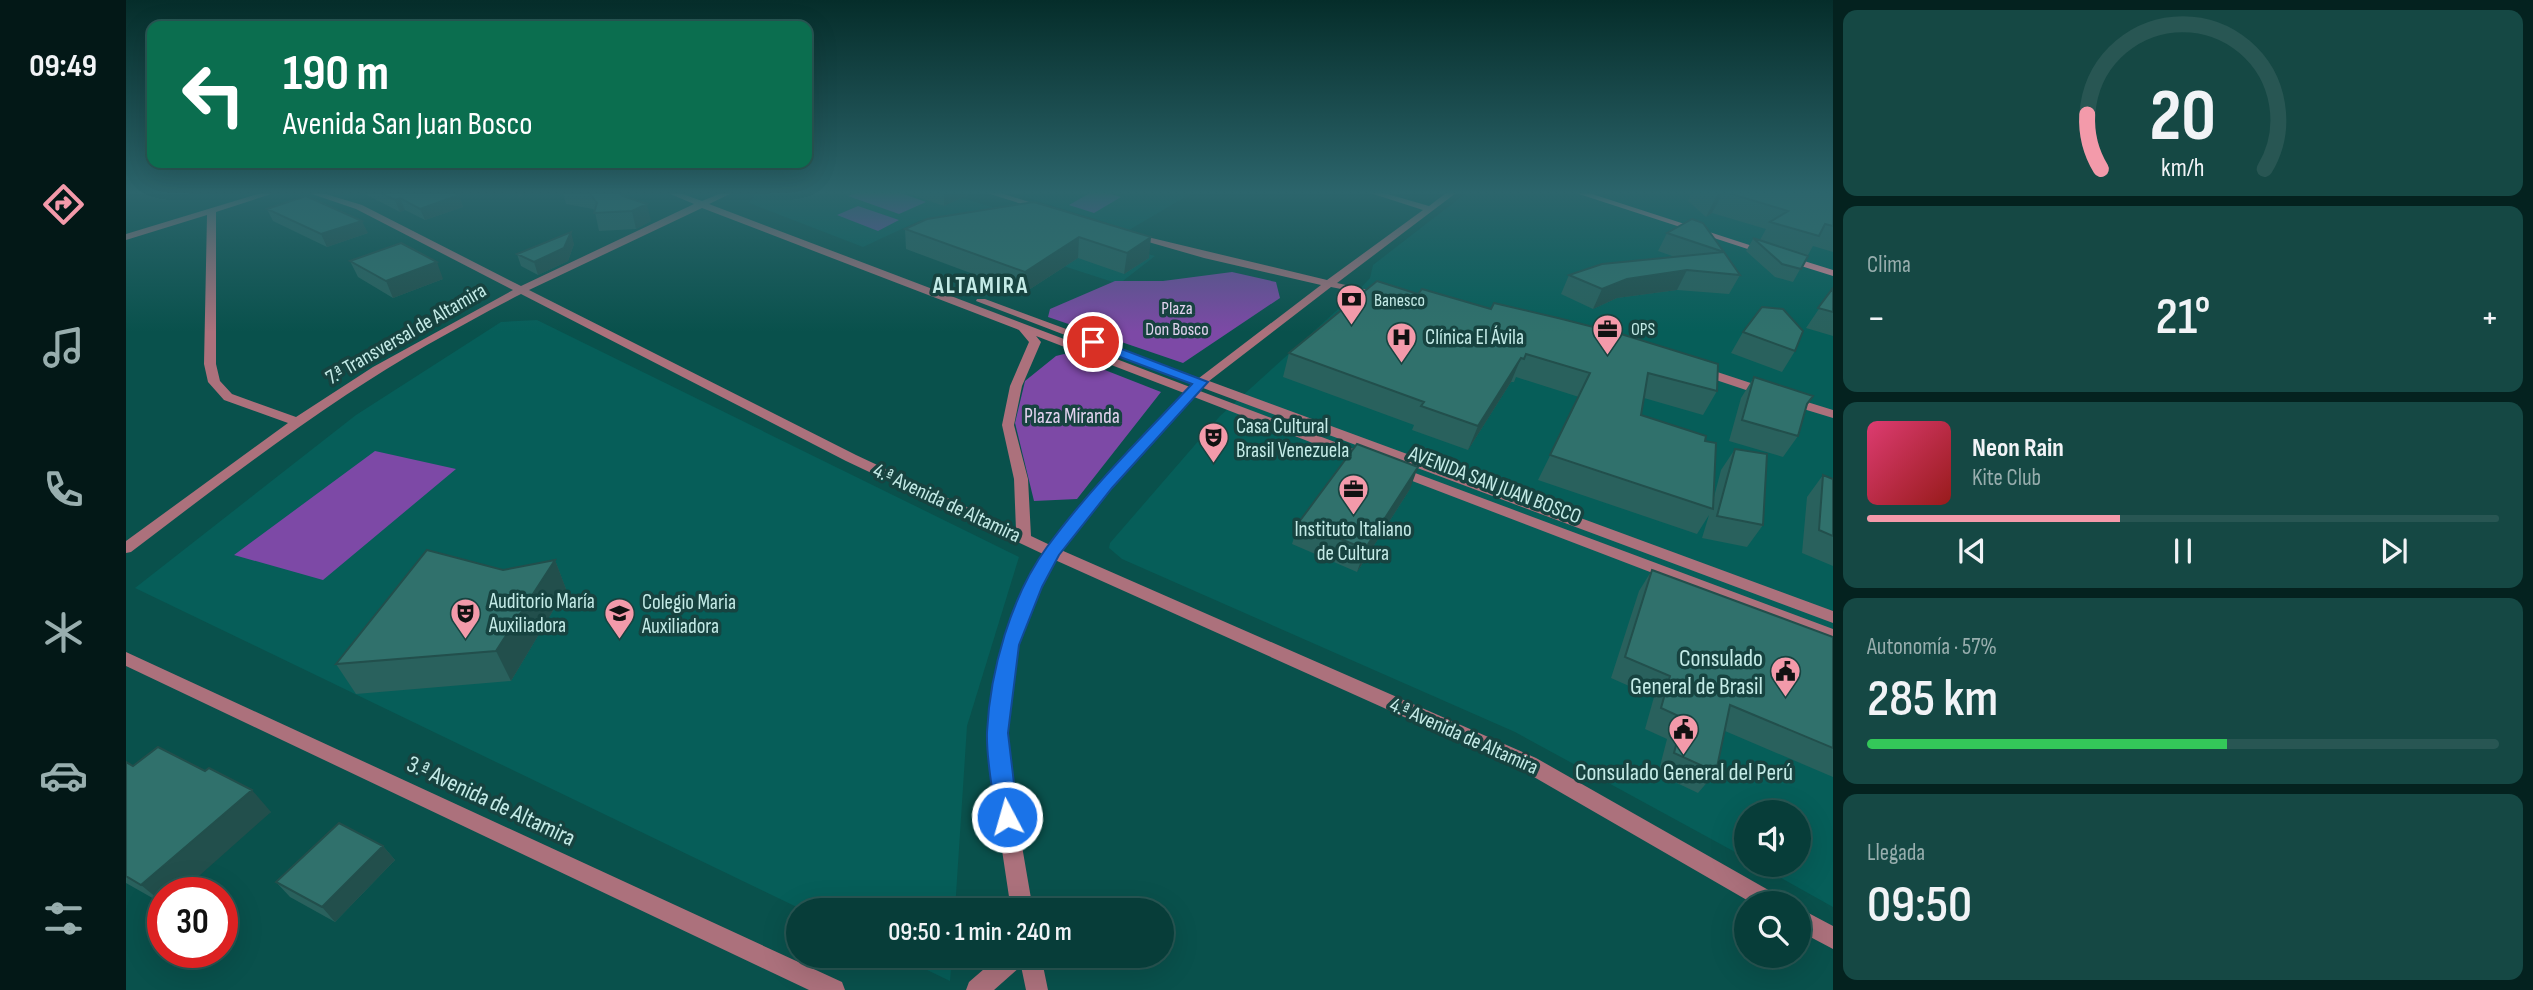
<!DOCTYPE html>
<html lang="es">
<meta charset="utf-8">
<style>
body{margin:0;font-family:"Sofia Sans Condensed",sans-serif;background:#154844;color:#f1f3f6;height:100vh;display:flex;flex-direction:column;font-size:26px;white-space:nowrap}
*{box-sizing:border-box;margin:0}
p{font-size:23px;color:#98aeae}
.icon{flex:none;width:38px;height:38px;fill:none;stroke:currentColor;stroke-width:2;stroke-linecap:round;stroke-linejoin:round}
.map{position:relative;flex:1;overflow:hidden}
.details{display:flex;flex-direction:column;gap:10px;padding:10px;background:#04221f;width:700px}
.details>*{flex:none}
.top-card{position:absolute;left:21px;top:21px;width:665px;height:147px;border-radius:14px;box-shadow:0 7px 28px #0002,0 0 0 2px #285653;background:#0b6e4f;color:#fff;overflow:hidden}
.tools{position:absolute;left:1608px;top:800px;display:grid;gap:14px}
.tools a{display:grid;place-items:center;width:77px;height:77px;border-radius:50%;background:#073d39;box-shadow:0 7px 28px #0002,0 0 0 2px #285653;font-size:35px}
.speed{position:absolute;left:21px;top:877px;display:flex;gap:14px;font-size:35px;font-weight:700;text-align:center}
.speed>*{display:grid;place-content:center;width:91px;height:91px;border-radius:50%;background:#073d39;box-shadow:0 7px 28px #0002,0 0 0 2px #285653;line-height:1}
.speed .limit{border:10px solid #d22;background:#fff;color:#111}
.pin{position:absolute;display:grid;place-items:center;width:60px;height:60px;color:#fff;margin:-30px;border:4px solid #fff;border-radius:50%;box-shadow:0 2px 7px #0007}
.me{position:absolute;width:77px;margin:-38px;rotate:354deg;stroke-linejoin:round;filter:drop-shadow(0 0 5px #0008)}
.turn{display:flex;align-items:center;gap:24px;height:147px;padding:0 21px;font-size:32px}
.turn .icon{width:91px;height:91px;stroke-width:2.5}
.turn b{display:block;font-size:49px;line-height:60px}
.big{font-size:52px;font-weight:600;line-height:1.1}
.details .widget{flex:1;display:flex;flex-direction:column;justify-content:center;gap:10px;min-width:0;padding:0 24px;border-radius:14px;background:#154844}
.details .dial{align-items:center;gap:0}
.dial svg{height:182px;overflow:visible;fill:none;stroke:#285653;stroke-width:7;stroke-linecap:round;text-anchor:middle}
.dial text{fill:#f1f3f6;stroke:none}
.song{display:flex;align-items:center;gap:21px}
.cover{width:84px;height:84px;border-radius:10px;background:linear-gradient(135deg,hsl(340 70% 55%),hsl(0 70% 35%))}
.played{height:7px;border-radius:4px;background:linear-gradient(90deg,#f39aaa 40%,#285653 40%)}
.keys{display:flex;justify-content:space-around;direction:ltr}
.heat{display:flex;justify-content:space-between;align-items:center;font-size:38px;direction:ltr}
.charge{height:10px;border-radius:5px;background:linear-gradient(90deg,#34c759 57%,#285653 0)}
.trip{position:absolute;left:660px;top:898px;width:388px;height:70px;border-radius:35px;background:#073d39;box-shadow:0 7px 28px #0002,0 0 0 2px #285653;font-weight:600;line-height:70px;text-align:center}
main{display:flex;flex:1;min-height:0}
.dock{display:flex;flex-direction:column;width:126px;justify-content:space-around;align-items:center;background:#031817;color:#98aeae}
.dock .icon{width:49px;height:49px}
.dock .current{color:#f39aaa}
.dock b{font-size:32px;color:#f1f3f6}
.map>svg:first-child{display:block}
</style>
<main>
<nav class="dock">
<b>09:49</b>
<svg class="icon current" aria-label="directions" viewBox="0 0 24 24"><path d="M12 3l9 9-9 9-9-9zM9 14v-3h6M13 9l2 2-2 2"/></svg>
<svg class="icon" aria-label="music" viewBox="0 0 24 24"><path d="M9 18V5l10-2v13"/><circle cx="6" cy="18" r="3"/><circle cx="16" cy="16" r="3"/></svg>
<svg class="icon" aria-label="phone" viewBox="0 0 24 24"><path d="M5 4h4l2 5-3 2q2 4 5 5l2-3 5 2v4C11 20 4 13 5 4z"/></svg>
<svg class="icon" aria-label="climate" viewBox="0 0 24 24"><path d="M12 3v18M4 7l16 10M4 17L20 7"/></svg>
<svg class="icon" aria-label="car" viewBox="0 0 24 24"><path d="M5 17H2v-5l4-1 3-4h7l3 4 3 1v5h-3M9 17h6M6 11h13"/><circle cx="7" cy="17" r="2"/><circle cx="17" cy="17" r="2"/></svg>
<svg class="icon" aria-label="filters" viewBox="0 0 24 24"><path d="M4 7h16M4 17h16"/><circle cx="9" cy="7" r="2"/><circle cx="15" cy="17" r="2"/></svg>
</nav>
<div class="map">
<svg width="1707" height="990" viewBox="0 0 1707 990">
<rect width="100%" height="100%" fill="#09514c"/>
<path fill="#065e59" d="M630 193H820L1029 256 993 284 795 220 737 247 623 203Z
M887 193H1066L1003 230Z
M1340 193H1707V907L1632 865 1673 864V812H1620V858L1389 732 996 559 983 548 984 543 1094 416 1231 292 1244 278 1247 265Z
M411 320 893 557 841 726 829 910H677L9 588 230 415 375 322Z
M772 956H826L824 981Z"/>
<path fill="#7d49a6" d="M729 193H775L800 202 773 214 722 196Z
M964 193H982L995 197 968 213 943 205Z
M732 206 773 220 752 231 711 215Z
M1106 272 1150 282 1154 298 1057 363 922 317 924 309 989 281H1037Z
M938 354 1035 392 951 499 908 501 889 423 899 381 930 356Z
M249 451 330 469 197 580 108 555Z"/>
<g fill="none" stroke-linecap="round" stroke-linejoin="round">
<path fill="#ac717c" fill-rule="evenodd" d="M135 193H148L90 212V364L94 381 106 394 170 417 247 367 387 290 230 209 183 193H196L236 205 395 286 568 204 542 193H554L576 201 595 193H606L583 204 1064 387 1067 384 850 301 851 299H859L1073 378 1195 285 1078 258 1005 237V233L1201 280 1297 210 1244 193H1258L1303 206 1320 193H1330L1211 283 1260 294V298L1205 287 1083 381 1707 611V623L1077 388 1074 391 1246 456 1248 459 1241 463 1236 462 1068 397 986 487 935 550 1410 758 1653 896 1657 903H1626L1396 770 929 560 915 587 892 645 880 733 891 817 907 910H885L871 817 862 733 876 645 899 587 917 554 720 461 395 294C335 325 276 358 220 395 146 444 76 498 5 552L0 553V541L162 423 98 400 82 382 78 364 81 215 0 240V234ZM576 208 893 330 903 342 884 386 876 425 888 479 890 530 730 455 403 290ZM910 336 1058 393 976 481 924 545 905 536 902 479 888 425 896 386 915 342Z
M861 193H875L922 208 918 211Z
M1576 367 1643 389 1645 392 1643 395H1635L1572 374 1570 371Z
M1665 397 1707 410V418L1661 404 1659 401Z
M1273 467 1707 629V642L1268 474 1266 471Z
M0 652 716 982 719 990H683L0 666Z
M1673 908 1707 926V949L1673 931Z
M873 956H915L922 990H900L895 966 868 990H840L843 982Z"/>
<path fill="#e48899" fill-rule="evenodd" d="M1450 193H1463L1645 252 1637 254Z
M1659 255 1707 270V276L1656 260 1654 258Z"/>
</g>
<path fill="#29615d" d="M237 193H328L333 195 337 207 299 220 279 210 274 212Z
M437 193H493L525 221 510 229 473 231 469 212 467 209 440 204Z
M780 193H846L818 206Z
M1565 193H1707V252L1687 246 1667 282 1649 277 1620 251 1627 239 1634 240 1640 229 1586 213 1580 217 1562 201Z
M908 202 1023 258 998 274 952 258 898 293 780 249 779 229Z
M141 209 242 233 201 247 147 221Z
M1577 223 1614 275 1603 294 1551 290 1491 298 1467 309 1435 294 1443 275 1549 257 1532 251 1541 233Z
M448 244 442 261 412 275 395 266 391 254Z
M224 261 317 279 267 298 232 277Z
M1251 281 1591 391 1577 415 1518 398 1515 415 1579 441 1588 497 1595 470 1609 449 1637 525 1621 547 1576 538 1583 515 1571 534 1412 480 1453 397 1390 377 1388 382H1385L1342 450 1286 430 1288 425 1157 377 1163 353Z
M1707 288V336L1680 328Z
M1617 332 1669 351 1656 372 1605 353Z
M1628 377 1687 396 1680 407 1672 436 1657 457 1603 441 1615 398Z
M1697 475 1707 479V566L1676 553 1681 497Z
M1284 489 1231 572 1166 544 1173 522Z
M429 560 440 589 385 681 230 694 210 664 377 570Z
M1526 570 1707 637V777L1599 731 1590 772 1572 793 1532 774 1541 739 1519 729 1528 697 1485 678 1513 591Z
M0 762 7 766 145 812 37 892V904L0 883Z
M257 846 269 860 209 922 164 897 150 882Z"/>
<path fill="#224f4c" d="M392 193H403L393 197Z
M818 193H846L818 206Z
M1595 193H1597L1586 213 1580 217 1591 195Z
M333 195 337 207 299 220 294 209Z
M274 198 279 210 274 212 269 200Z
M521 204 525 221 510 229 506 211Z
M236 221 242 233 201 247 195 234Z
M445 232 448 244 442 261 412 275 408 262Z
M953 237 952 258 898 293 899 272Z
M1025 237 1023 258 998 274 1001 253Z
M311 262 317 279 267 298 260 281Z
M1561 270 1551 290 1491 298 1467 309 1476 289 1501 279Z
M1395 358 1385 382 1342 450 1352 426Z
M1292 467 1284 489 1231 572 1239 549Z
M429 560 440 589 385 681 370 651Z
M126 790 145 812 55 892H37V903L15 885Z
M257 846 269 860 209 922 196 907Z"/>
<path fill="#30716c" stroke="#224f4c" stroke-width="2" d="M255 193H328L333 195 294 209 274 198 269 200Z
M463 193H493L497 196 521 204 506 211 468 213 471 203Z
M1602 193H1707V226L1699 224 1693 236 1644 222 1662 211Z
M180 196 236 221 195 234 141 209Z
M908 202 1025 237 1001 253 953 237 899 272 779 229 801 219Z
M1566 219 1577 223 1598 252 1541 233Z
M445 232 438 248 408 262 391 254Z
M1627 238 1682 256 1675 269 1656 264Z
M275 243 311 262 260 281 224 261Z
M1598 252 1614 275 1561 270 1501 279 1476 289 1443 275 1476 264Z
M1251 281 1292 294 1296 289 1365 309 1368 303 1432 318 1495 334 1592 364 1591 391 1522 373 1515 415 1580 436 1579 441 1590 443 1587 509 1424 455 1464 373 1400 354 1398 359 1395 358 1352 426 1295 406 1298 402 1163 353Z
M1707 288V312L1692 308Z
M1636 307 1657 309 1677 331 1669 351 1617 332Z
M1628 377 1687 396 1681 404 1672 436 1616 420Z
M1231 444 1292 467 1239 549 1173 522Z
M1609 449 1641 454 1637 525 1591 516Z
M1697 475 1707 479V536L1693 530Z
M301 550 377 570 429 560 370 651 210 664Z
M1526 570 1707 637V748L1604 705 1590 772 1548 753 1557 718 1535 708 1544 676 1499 657Z
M32 747 79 771 83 768 126 790 15 885 0 876V762L7 766Z
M213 823 257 846 196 907 150 882Z"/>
<linearGradient id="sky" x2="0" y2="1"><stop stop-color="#052d2a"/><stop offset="0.58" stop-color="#2c656c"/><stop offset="1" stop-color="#2c656c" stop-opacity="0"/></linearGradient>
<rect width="1707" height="332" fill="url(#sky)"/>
<path fill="#1a73e8" stroke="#114b97" stroke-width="2" d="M967 338 1082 382 986 488 933 555 916 587 893 645 882 733 892 817 889 824 881 827 873 824 870 817C867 790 860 760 861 732 864 671 885 596 921 547 964 488 1017 436 1066 384L962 345V340Z"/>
<defs>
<symbol id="bank-pin" viewBox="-11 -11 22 30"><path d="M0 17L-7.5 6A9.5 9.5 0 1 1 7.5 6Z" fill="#f39aaa" stroke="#174340"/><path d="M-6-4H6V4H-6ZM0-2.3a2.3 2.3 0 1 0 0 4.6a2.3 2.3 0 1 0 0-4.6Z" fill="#111"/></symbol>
<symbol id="office-pin" viewBox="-11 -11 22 30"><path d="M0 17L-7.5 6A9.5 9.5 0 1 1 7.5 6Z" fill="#f39aaa" stroke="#174340"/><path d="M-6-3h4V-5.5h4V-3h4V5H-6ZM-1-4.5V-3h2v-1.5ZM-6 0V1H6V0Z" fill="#111"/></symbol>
<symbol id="hospital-pin" viewBox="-11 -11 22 30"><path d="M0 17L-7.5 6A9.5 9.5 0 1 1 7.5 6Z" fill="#f39aaa" stroke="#174340"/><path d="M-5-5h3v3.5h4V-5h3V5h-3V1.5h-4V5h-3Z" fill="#111"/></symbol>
<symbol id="theatre-pin" viewBox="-11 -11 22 30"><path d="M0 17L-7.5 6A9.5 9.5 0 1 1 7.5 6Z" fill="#f39aaa" stroke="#174340"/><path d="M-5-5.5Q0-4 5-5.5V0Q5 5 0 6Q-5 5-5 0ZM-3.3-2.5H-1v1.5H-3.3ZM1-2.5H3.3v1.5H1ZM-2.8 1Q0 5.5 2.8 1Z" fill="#111"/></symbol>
<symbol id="school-pin" viewBox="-11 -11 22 30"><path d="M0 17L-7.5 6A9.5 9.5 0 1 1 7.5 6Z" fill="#f39aaa" stroke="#174340"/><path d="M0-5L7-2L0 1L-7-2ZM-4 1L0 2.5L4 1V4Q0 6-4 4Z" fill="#111"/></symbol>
<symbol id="civic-pin" viewBox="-11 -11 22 30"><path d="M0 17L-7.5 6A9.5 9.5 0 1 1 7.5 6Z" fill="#f39aaa" stroke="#174340"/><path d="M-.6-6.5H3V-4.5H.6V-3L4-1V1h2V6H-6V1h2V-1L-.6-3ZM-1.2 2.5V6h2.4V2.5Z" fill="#111"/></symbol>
</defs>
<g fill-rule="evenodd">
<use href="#bank-pin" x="1208" y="282" width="35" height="47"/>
<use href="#office-pin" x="1464" y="312" width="35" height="47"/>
<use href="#hospital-pin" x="1258" y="320" width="35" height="47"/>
<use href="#theatre-pin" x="1070" y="420" width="35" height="47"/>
<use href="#office-pin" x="1210" y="472" width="35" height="47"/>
<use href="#theatre-pin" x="322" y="596" width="35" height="47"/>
<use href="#school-pin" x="476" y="596" width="35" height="47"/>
<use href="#civic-pin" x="1642" y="654" width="35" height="47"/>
<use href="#civic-pin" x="1540" y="712" width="35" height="47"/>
</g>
<g text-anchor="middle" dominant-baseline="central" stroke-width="7" stroke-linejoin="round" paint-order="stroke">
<g font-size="18" fill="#c4ebe7" stroke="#174340" text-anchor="start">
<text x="1248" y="300">Banesco</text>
<text x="1505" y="329">OPS</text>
</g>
<g font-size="18" fill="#e1d3ee" stroke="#174340">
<text x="1051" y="308">Plaza<tspan x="1051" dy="21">Don Bosco</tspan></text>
</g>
<g font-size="21" fill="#c4ebe7" stroke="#174340">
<text transform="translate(280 334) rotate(-30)">7.ª Transversal de Altamira</text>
<text transform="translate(1369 485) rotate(21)">AVENIDA SAN JUAN BOSCO</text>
<text transform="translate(821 503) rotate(25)">4.ª Avenida de Altamira</text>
<text transform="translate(1338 736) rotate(24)">4.ª Avenida de Altamira</text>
</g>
<g font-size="21" fill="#c4ebe7" stroke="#174340" text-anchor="start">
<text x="1299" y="337">Clínica El Ávila</text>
<text x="1110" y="426">Casa Cultural<tspan x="1110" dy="24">Brasil Venezuela</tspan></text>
<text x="1227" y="529" text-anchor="middle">Instituto Italiano<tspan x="1227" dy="24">de Cultura</tspan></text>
<text x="363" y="601">Auditorio María<tspan x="363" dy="24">Auxiliadora</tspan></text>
<text x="516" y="602">Colegio Maria<tspan x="516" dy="24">Auxiliadora</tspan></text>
</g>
<g font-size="21" fill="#e1d3ee" stroke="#174340">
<text x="946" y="416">Plaza Miranda</text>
</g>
<g font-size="23" font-weight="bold" letter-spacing="2" fill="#c4ebe7" stroke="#174340">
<text x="855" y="286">ALTAMIRA</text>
</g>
<g font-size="24" fill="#c4ebe7" stroke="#174340" text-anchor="end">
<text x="1637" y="658">Consulado<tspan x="1637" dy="28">General de Brasil</tspan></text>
<text x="1558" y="772" text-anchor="middle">Consulado General del Perú</text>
</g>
<g font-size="24" fill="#c4ebe7" stroke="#174340">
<text transform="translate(365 801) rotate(25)">3.ª Avenida de Altamira</text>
</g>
</g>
</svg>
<div class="tools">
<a><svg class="icon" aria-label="sound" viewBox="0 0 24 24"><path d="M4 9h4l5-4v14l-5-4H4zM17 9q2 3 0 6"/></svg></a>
<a><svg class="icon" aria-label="search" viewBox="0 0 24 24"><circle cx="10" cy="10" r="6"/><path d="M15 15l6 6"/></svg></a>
</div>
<div class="speed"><div class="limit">30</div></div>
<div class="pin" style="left:967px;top:342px;background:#d93025"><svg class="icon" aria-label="arrive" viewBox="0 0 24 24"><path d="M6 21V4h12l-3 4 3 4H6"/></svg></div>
<svg class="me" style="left:881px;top:817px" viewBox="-20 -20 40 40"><circle r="17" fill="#1a73e8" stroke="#fff" stroke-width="3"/><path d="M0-11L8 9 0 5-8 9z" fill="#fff"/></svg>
<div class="trip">09:50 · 1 min · 240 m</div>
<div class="top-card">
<div class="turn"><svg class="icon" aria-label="left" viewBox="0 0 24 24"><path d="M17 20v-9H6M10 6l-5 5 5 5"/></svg><div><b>190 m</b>Avenida San Juan Bosco</div></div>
</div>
</div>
<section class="details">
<div class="widget dial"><svg viewBox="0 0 100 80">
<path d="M14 69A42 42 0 1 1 86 69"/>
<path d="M14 69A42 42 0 0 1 8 45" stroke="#f39aaa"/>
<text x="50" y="56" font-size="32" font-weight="700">20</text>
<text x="50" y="72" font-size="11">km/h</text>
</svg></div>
<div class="widget"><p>Clima</p>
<div class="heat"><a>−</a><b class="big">21°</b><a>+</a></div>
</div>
<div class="widget">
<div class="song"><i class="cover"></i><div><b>Neon Rain</b><p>Kite Club</p></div></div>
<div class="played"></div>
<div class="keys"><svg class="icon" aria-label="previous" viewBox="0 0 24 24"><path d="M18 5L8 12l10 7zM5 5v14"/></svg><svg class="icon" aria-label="pause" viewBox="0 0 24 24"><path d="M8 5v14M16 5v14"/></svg><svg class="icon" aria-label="next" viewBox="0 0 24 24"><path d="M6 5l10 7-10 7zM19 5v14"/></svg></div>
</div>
<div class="widget"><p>Autonomía · 57%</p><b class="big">285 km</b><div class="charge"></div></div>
<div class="widget"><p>Llegada</p><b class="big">09:50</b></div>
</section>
</main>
